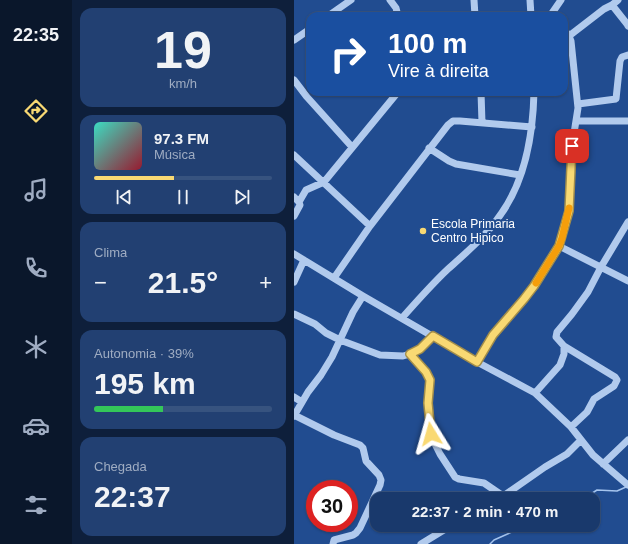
<!DOCTYPE html>
<html lang="pt">
<meta charset="utf-8">
<style>
body{margin:0;font-family:Arial,sans-serif;background:#224072;color:#f1f3f6;height:100vh;display:flex;flex-direction:column;font-size:15px;white-space:nowrap}
*{box-sizing:border-box;margin:0}
p{font-size:13px;color:#9facc2}
.icon{flex:none;width:22px;height:22px;fill:none;stroke:currentColor;stroke-width:2;stroke-linecap:round;stroke-linejoin:round}
.map{position:relative;flex:1;overflow:hidden}
.sheet{display:flex;flex-direction:column;gap:8px;padding:8px;background:#0e1f3b;width:222px}
.sheet>*{flex:none}
.top-card{position:absolute;left:12px;top:12px;width:262px;height:84px;border-radius:12px;box-shadow:0 1px 3px #0004,0 0 0 1px #37537f;background:#1a4fa0;color:#fff;overflow:hidden}
.speed{position:absolute;left:12px;top:480px;display:flex;gap:8px;font-size:20px;font-weight:700;text-align:center}
.speed>*{display:grid;place-content:center;width:52px;height:52px;border-radius:50%;background:#19396c;box-shadow:0 1px 3px #0004,0 0 0 1px #37537f;line-height:1}
.speed .limit{border:6px solid #d22;background:#fff;color:#111}
.pin{position:absolute;display:grid;place-items:center;width:34px;height:34px;color:#fff;margin:-17px;border-radius:8px;box-shadow:0 2px 6px #0006}
.me{position:absolute;width:44px;margin:-22px;rotate:352deg;stroke-linejoin:round;filter:drop-shadow(0 0 3px #0008)}
.turn{display:flex;align-items:center;gap:14px;height:84px;padding:0 16px;font-size:18px}
.turn .icon{width:52px;height:52px;stroke-width:2.5}
.turn b{display:block;font-size:28px;line-height:34px}
.big{font-size:30px;font-weight:800;line-height:1.1}
.sheet .card{flex:1;display:flex;flex-direction:column;justify-content:center;gap:6px;min-width:0;padding:0 14px;border-radius:12px;background:#224072}
.sheet .dial{align-items:center;gap:0}
.dial b{font-size:52px;line-height:1}
.song{display:flex;align-items:center;gap:12px}
.cover{width:48px;height:48px;border-radius:6px;background:linear-gradient(135deg,hsl(170 70% 55%),hsl(350 70% 35%))}
.played{height:4px;border-radius:2px;background:linear-gradient(90deg,#f9d973 45%,#37537f 45%)}
.keys{display:flex;justify-content:space-around;direction:ltr}
.heat{display:flex;justify-content:space-between;align-items:center;font-size:22px;direction:ltr}
.charge{height:6px;border-radius:3px;background:linear-gradient(90deg,#34c759 39%,#37537f 0)}
.trip{position:absolute;left:76px;top:492px;width:230px;height:40px;border-radius:12px;background:#19396c;box-shadow:0 1px 3px #0004,0 0 0 1px #37537f;font-weight:800;line-height:40px;text-align:center}
main{display:flex;flex:1;min-height:0}
.menu{display:flex;flex-direction:column;width:72px;justify-content:space-around;align-items:center;background:#0a172b;color:#9facc2}
.menu .icon{width:28px;height:28px}
.menu .on{color:#f9d973}
.menu b{font-size:18px;color:#f1f3f6}
.map>svg:first-child{display:block}
</style>
<main>
<nav class="menu">
<b>22:35</b>
<svg class="icon on" aria-label="directions" viewBox="0 0 24 24"><path d="M12 3l9 9-9 9-9-9zM9 14v-3h6M13 9l2 2-2 2"/></svg>
<svg class="icon" aria-label="music" viewBox="0 0 24 24"><path d="M9 18V5l10-2v13"/><circle cx="6" cy="18" r="3"/><circle cx="16" cy="16" r="3"/></svg>
<svg class="icon" aria-label="phone" viewBox="0 0 24 24"><path d="M5 4h4l2 5-3 2q2 4 5 5l2-3 5 2v4C11 20 4 13 5 4z"/></svg>
<svg class="icon" aria-label="climate" viewBox="0 0 24 24"><path d="M12 3v18M4 7l16 10M4 17L20 7"/></svg>
<svg class="icon" aria-label="car" viewBox="0 0 24 24"><path d="M5 17H2v-5l4-1 3-4h7l3 4 3 1v5h-3M9 17h6M6 11h13"/><circle cx="7" cy="17" r="2"/><circle cx="17" cy="17" r="2"/></svg>
<svg class="icon" aria-label="filters" viewBox="0 0 24 24"><path d="M4 7h16M4 17h16"/><circle cx="9" cy="7" r="2"/><circle cx="15" cy="17" r="2"/></svg>
</nav>
<section class="sheet">
<div class="card dial"><b>19</b><p>km/h</p></div>
<div class="card">
<div class="song"><i class="cover"></i><div><b>97.3 FM</b><p>Música</p></div></div>
<div class="played"></div>
<div class="keys"><svg class="icon" aria-label="previous" viewBox="0 0 24 24"><path d="M18 5L8 12l10 7zM5 5v14"/></svg><svg class="icon" aria-label="pause" viewBox="0 0 24 24"><path d="M8 5v14M16 5v14"/></svg><svg class="icon" aria-label="next" viewBox="0 0 24 24"><path d="M6 5l10 7-10 7zM19 5v14"/></svg></div>
</div>
<div class="card"><p>Clima</p>
<div class="heat"><a>−</a><b class="big">21.5°</b><a>+</a></div>
</div>
<div class="card"><p>Autonomia · 39%</p><b class="big">195 km</b><div class="charge"></div></div>
<div class="card"><p>Chegada</p><b class="big">22:37</b></div>
</section>
<div class="map">
<svg width="334" height="544" viewBox="0 0 334 544">
<rect width="100%" height="100%" fill="#214c90"/>
<g fill="none" stroke-linecap="round" stroke-linejoin="round">
<path stroke="#a5c4ee" stroke-width="1.5" d="M289 499 303 490 323 491 332 487
M196 544 200 540 227 528 230 525"/>
<path stroke="#b1caed" stroke-width="7" d="M96 0 102 8 104 16
M180 0 181 16
M236 0 237 16
M318 5 333 24 334 26
M34 16 57 0
M256 16 267 0
M275 36 310 9 318 5 324 0
M0 40 16 29
M0 80 13 97 58 147
M187 92 188 123
M284 104 322 99 326 61 328 57 334 55
M282 121H334
M135 148 155 161 162 164 226 175
M0 155 76 226
M0 197 5 202 6 205 0 216
M5 202 12 190 30 182 104 92
M265 246 334 281
M0 254 69 296 183 362 241 393 277 427 299 455 334 485
M40 278 76 226 154 125 159 121H166L238 127
M0 282 10 260
M0 314 21 324 32 333 46 340 86 355 109 356 116 354 126 349 139 336
M108 318C123 301 138 284 154 269 173 252 193 235 207 214 232 179 239 134 240 92
M270 346 321 377 323 380 320 386 300 399 293 412 277 427
M116 354 132 372 136 381 134 403 136 428 140 442 146 454 161 477 165 479 190 483 209 496
M183 362 199 335 230 299 240 286 265 246 268 238 276 202 278 146 284 108 277 41 275 36 270 29
M241 393 266 365 270 354V346L262 337 263 332 278 314 294 292 307 267 334 222
M0 397 8 402
M0 415 40 435 66 445 69 448 72 461 85 475 87 480 86 485 66 528 62 533 59 535 40 540 39 544
M0 416 14 392 27 375 38 357 59 312 69 296
M309 464 334 440
M205 499 251 467 273 454 287 440
M127 544 158 525"/>
</g>
<g fill="none" stroke-linecap="round" stroke-linejoin="round">
<defs>
<path id="route" d="M137 434 134 403 136 380 132 372 116 354 126 349 139 336 183 362 199 335 230 299 240 286 265 246 275 211 278 146"/>
</defs>
<use href="#route" stroke="#a28d4b" stroke-width="10"/>
<use href="#route" stroke="#f9d973" stroke-width="7"/>
<path stroke="#f59e0b" stroke-width="7" d="M242 283 265 246 268 238 275 208"/>
</g>
<circle fill="#f9d973" stroke="#214c90" stroke-width="1.5" cx="129" cy="231" r="4"/>
<g text-anchor="middle" dominant-baseline="central" stroke-width="4" stroke-linejoin="round" paint-order="stroke">
<g font-size="12" fill="#fff" stroke="#214c90" text-anchor="start">
<text x="137" y="224">Escola Primaria<tspan x="137" dy="14">Centro Hipico</tspan></text>
</g>
</g>
</svg>
<div class="speed"><div class="limit">30</div></div>
<div class="pin" style="left:278px;top:146px;background:#d93025"><svg class="icon" aria-label="arrive" viewBox="0 0 24 24"><path d="M6 21V4h12l-3 4 3 4H6"/></svg></div>
<svg class="me" style="left:137px;top:434px" viewBox="-20 -20 40 40"><path d="M0-17L14 15 0 8-14 15z" fill="#f9d973" stroke="#fff" stroke-width="4"/></svg>
<div class="trip">22:37 · 2 min · 470 m</div>
<div class="top-card">
<div class="turn"><svg class="icon" aria-label="right" viewBox="0 0 24 24"><path d="M7 20v-9h11M14 6l5 5-5 5"/></svg><div><b>100 m</b>Vire à direita</div></div>
</div>
</div>
</main>
